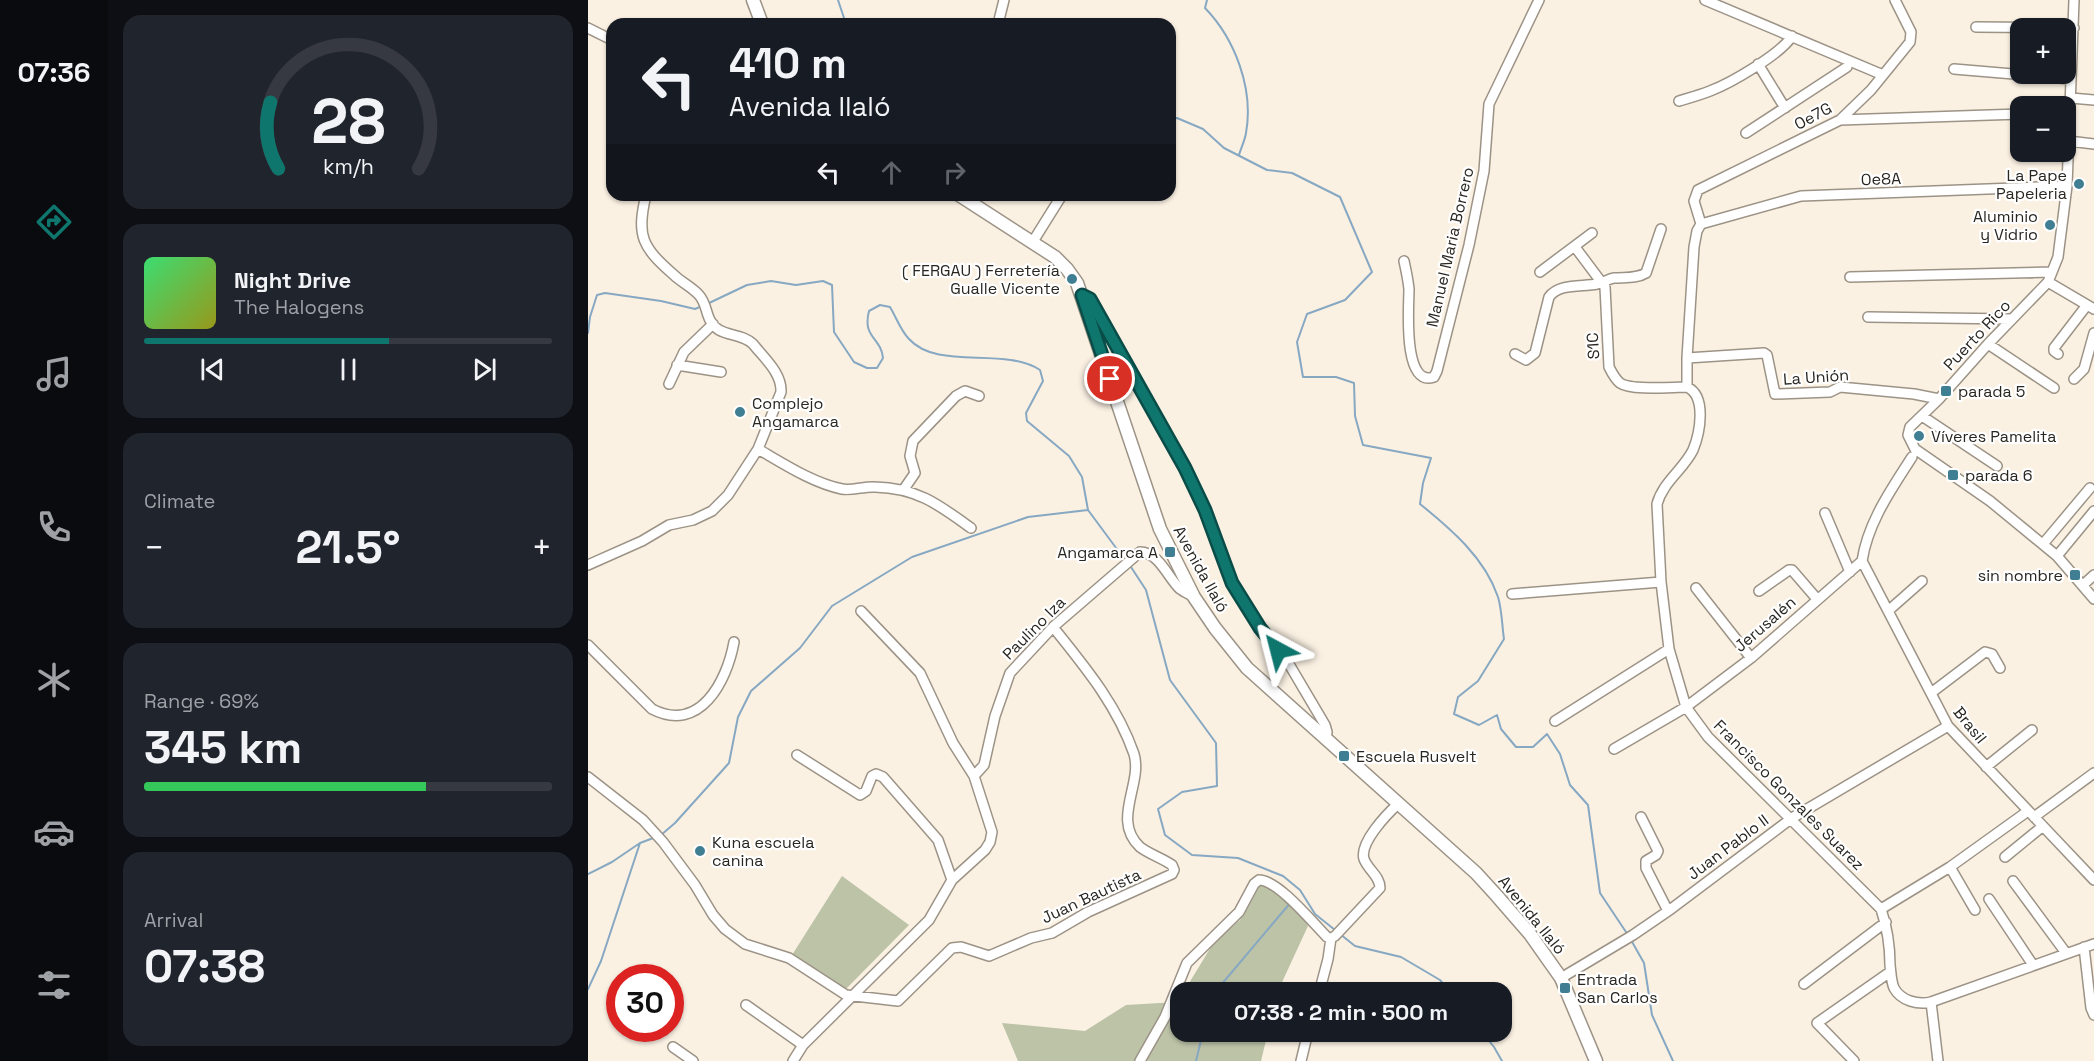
<!DOCTYPE html>
<meta charset="utf-8">
<style>
body{margin:0;font-family:"Space Grotesk",sans-serif;background:#20242c;color:#f1f3f6;height:100vh;display:flex;flex-direction:column;font-size:22px;white-space:nowrap}
*{box-sizing:border-box;margin:0}
p{font-size:20px;color:#9ea1a6}
.icon{flex:none;width:33px;height:33px;fill:none;stroke:currentColor;stroke-width:2;stroke-linecap:round;stroke-linejoin:round}
.map{position:relative;flex:1;overflow:hidden}
.panel{display:flex;flex-direction:column;gap:15px;padding:15px;background:#0d0f14;width:480px}
.panel>*{flex:none}
.top-card{position:absolute;left:18px;top:18px;width:570px;height:183px;border-radius:18px;box-shadow:0 2px 4px #0004;background:#171b24;color:#f1f3f6;overflow:hidden}
.tools{position:absolute;left:1422px;top:18px;display:grid;gap:12px}
.tools a{display:grid;place-items:center;width:66px;height:66px;border-radius:12px;background:#171b24;box-shadow:0 2px 4px #0004;font-size:30px}
.speed{position:absolute;left:18px;top:964px;display:flex;gap:12px;font-size:30px;font-weight:700;text-align:center}
.speed>*{display:grid;place-content:center;width:78px;height:78px;border-radius:50%;background:#171b24;box-shadow:0 2px 4px #0004;line-height:1}
.speed .limit{border:9px solid #d22;background:#fff;color:#111}
.pin{position:absolute;display:grid;place-items:center;width:51px;height:51px;color:#fff;margin:-26px;border:3px solid #fff;border-radius:50%;box-shadow:0 2px 6px #0007}
.me{position:absolute;width:66px;margin:-33px;rotate:322deg;stroke-linejoin:round;filter:drop-shadow(0 0 4px #0008)}
.turn{display:flex;align-items:center;gap:21px;height:126px;padding:0 24px;font-size:27px}
.turn .icon{width:78px;height:78px;stroke-width:2.5}
.turn b{display:block;font-size:42px;line-height:51px}
.lanes{display:flex;align-items:center;height:57px;padding:0 24px;background:#0003;justify-content:center;gap:30px;direction:ltr}
.lanes .off{opacity:.35}
.big{font-size:45px;font-weight:700;line-height:1.1}
.panel .card{flex:1;display:flex;flex-direction:column;justify-content:center;gap:9px;min-width:0;padding:0 21px;border-radius:18px;background:#20242c}
.panel .dial{align-items:center;gap:0}
.dial svg{height:156px;overflow:visible;fill:none;stroke:#363941;stroke-width:7;stroke-linecap:round;text-anchor:middle}
.dial text{fill:#f1f3f6;stroke:none}
.song{display:flex;align-items:center;gap:18px}
.cover{width:72px;height:72px;border-radius:9px;background:linear-gradient(135deg,hsl(140 70% 55%),hsl(60 70% 35%))}
.played{height:6px;border-radius:3px;background:linear-gradient(90deg,#0f766e 60%,#363941 60%)}
.keys{display:flex;justify-content:space-around;direction:ltr}
.heat{display:flex;justify-content:space-between;align-items:center;font-size:33px;direction:ltr}
.charge{height:9px;border-radius:4px;background:linear-gradient(90deg,#34c759 69%,#363941 0)}
.trip{position:absolute;left:582px;top:982px;width:342px;height:60px;border-radius:18px;background:#171b24;box-shadow:0 2px 4px #0004;font-weight:700;line-height:60px;text-align:center}
main{display:flex;flex:1;min-height:0}
.menu{display:flex;flex-direction:column;width:108px;justify-content:space-around;align-items:center;background:#090b0e;color:#9ea1a6}
.menu .icon{width:42px;height:42px}
.menu .active{color:#0f766e}
.menu b{font-size:27px;color:#f1f3f6}
.map>svg:first-child{display:block}
</style>
<main>
<nav class="menu">
<b>07:36</b>
<svg class="icon active" aria-label="directions" viewBox="0 0 24 24"><path d="M12 3l9 9-9 9-9-9zM9 14v-3h6M13 9l2 2-2 2"/></svg>
<svg class="icon" aria-label="music" viewBox="0 0 24 24"><path d="M9 18V5l10-2v13"/><circle cx="6" cy="18" r="3"/><circle cx="16" cy="16" r="3"/></svg>
<svg class="icon" aria-label="phone" viewBox="0 0 24 24"><path d="M5 4h4l2 5-3 2q2 4 5 5l2-3 5 2v4C11 20 4 13 5 4z"/></svg>
<svg class="icon" aria-label="climate" viewBox="0 0 24 24"><path d="M12 3v18M4 7l16 10M4 17L20 7"/></svg>
<svg class="icon" aria-label="car" viewBox="0 0 24 24"><path d="M5 17H2v-5l4-1 3-4h7l3 4 3 1v5h-3M9 17h6M6 11h13"/><circle cx="7" cy="17" r="2"/><circle cx="17" cy="17" r="2"/></svg>
<svg class="icon" aria-label="filters" viewBox="0 0 24 24"><path d="M4 7h16M4 17h16"/><circle cx="9" cy="7" r="2"/><circle cx="15" cy="17" r="2"/></svg>
</nav>
<section class="panel">
<div class="card dial"><svg viewBox="0 0 100 80">
<path d="M14 69A42 42 0 1 1 86 69"/>
<path d="M14 69A42 42 0 0 1 10 35" stroke="#0f766e"/>
<text x="50" y="56" font-size="32" font-weight="700">28</text>
<text x="50" y="72" font-size="11">km/h</text>
</svg></div>
<div class="card">
<div class="song"><i class="cover"></i><div><b>Night Drive</b><p>The Halogens</p></div></div>
<div class="played"></div>
<div class="keys"><svg class="icon" aria-label="previous" viewBox="0 0 24 24"><path d="M18 5L8 12l10 7zM5 5v14"/></svg><svg class="icon" aria-label="pause" viewBox="0 0 24 24"><path d="M8 5v14M16 5v14"/></svg><svg class="icon" aria-label="next" viewBox="0 0 24 24"><path d="M6 5l10 7-10 7zM19 5v14"/></svg></div>
</div>
<div class="card"><p>Climate</p>
<div class="heat"><a>−</a><b class="big">21.5°</b><a>+</a></div>
</div>
<div class="card"><p>Range · 69%</p><b class="big">345 km</b><div class="charge"></div></div>
<div class="card"><p>Arrival</p><b class="big">07:38</b></div>
</section>
<div class="map">
<svg width="1506" height="1061" viewBox="0 0 1506 1061">
<rect width="100%" height="100%" fill="#fbf1e3"/>
<path fill="#bcc3a7" d="M254 876 321 925 257 990 204 955Z
M671 884C698 891 708 900 720 926L689 993H595L626 942 652 920Z
M592 997V1032H680L673 1061H430L414 1023 497 1031 538 1005 589 1002Z"/>
<g fill="none" stroke-linecap="round" stroke-linejoin="round">
<path stroke="#87a8c2" stroke-width="2" d="M250 0 258 24
M619 0 617 8C647 39 666 89 658 133 657 140 653 148 651 155
M582 119 589 118 615 129 636 148 679 170 704 173 752 197 784 272 757 300 719 314 709 342 715 377H748L766 383 767 416 775 445 843 458 835 483 832 504C863 529 897 558 910 597 914 610 914 626 916 639L890 681 870 697 866 714 891 725 909 715 913 729 928 747H945L959 734 972 754 982 785 1000 805 1012 893 1040 935
M119 304 159 285 183 281 208 285 235 281 244 285 246 332 266 362 279 368H289L295 358C293 337 274 338 281 311L292 305 302 307C308 317 313 331 321 339 350 371 415 346 452 370L455 381 438 413 439 421 481 456 494 477 500 510 537 560
M0 333 2 317 9 295 17 293 73 301 107 309 114 306
M541 564 558 590 582 680 628 743 629 786 594 792 570 809 577 835 604 855 650 858 695 876 712 890 727 914 747 930
M73 835 87 823 141 763 150 717 163 691 212 648 244 606 324 557 440 517 500 510
M0 874 24 862 52 843
M752 934 767 946 813 957 852 980 863 993
M1043 940 1056 963 1064 1015 1085 1061
M0 989 13 961 52 843 68 837
M630 993 633 985 703 902
M894 1032 906 1047 914 1061
M608 1061 615 1032"/>
<defs>
<path id="minor" d="M1117 0 1295 75
M1486 0 1479 186 1470 257 1460 282 1400 344 1351 399 1322 427 1320 435 1327 449 1402 501 1469 556 1506 599
M410 24 416 0
M1388 27 1486 28
M0 28 24 40
M1170 64 1197 108
M1366 69 1483 79
M1483 98 1506 100
M1091 101C1101 98 1112 95 1122 91 1143 83 1193 54 1204 36
M1252 120 1432 114
M1158 133 1259 67
M1481 141 1506 144
M1113 224 1213 196 1479 186
M1113 224 1106 201 1110 190 1252 120 1283 90 1322 42 1323 32 1307 0
M444 243 474 195
M987 247 1017 287 1021 367C1024 373 1027 379 1032 383 1044 391 1083 387 1099 387
M816 261C818 270 820 280 821 289 821 305 814 388 846 377L849 371 881 245 896 171 901 104 951 0
M952 272 1004 233
M1262 277 1464 272
M1460 282 1506 309
M494 295 502 299 597 468 617 510 644 583 672 628 698 659 737 725 739 732 738 740
M1280 317 1424 319
M1400 344 1466 388
M927 354 938 360 947 353 961 297C971 283 994 287 1009 284 1016 283 1019 279 1026 278 1037 277 1048 279 1058 273L1073 229
M1470 354 1466 351V348L1499 305
M1099 358 1106 247 1109 231 1113 224
M89 365 133 372
M1486 379 1496 369 1506 333
M81 384 96 352 125 324
M1099 387C1119 396 1112 433 1105 450 1095 470 1075 482 1069 504L1073 582 1081 649 1098 707 1120 737 1293 909C1299 927 1302 947 1302 965 1303 972 1303 981 1306 988 1313 1001 1330 1005 1343 1002L1506 944
M1099 387V358L1176 353 1179 355 1187 394 1242 392 1252 387 1326 394 1351 399
M1334 416 1409 466
M170 449C196 464 225 483 254 489 264 491 277 486 287 487 329 488 350 504 383 528
M316 489 327 473 322 456 325 441 368 396 377 391 391 396
M1237 513 1262 572
M1455 544 1502 488
M1469 556 1506 511
M1274 561 1360 726 1506 880
M1274 561C1280 522 1303 490 1324 457
M0 565 54 541 81 525 105 520 124 511 140 495 170 449 193 392C194 373 176 358 165 344 156 335 142 336 131 330 116 320 121 306 111 295 104 287 93 282 86 275 54 247 48 236 58 195
M1495 585 1506 575
M1108 588 1163 658
M1171 591 1201 570H1204L1229 599
M924 594 1073 582
M273 611 332 673 365 743 386 776
M1300 611 1334 581
M0 645 64 709C112 734 139 681 146 642
M1343 693 1397 652 1404 654 1412 668
M967 721 1081 649
M1026 749 1098 707 1163 658 1274 561
M209 755 272 795 278 791 284 776 288 774 295 777 350 840 364 880
M1398 767 1444 730
M0 777 55 820 75 842 107 885 125 915 137 929 157 944 201 958 258 995 310 1001 364 948 373 947 401 956 443 938 464 933 500 912 584 874 586 870 584 865C574 858 561 854 552 847 523 820 555 784 546 754 529 705 497 667 465 627
M1053 817 1070 851 1068 855 1058 861V868L1080 911
M1446 817 1506 773
M1417 857 1455 826
M1362 867 1440 811
M1425 881 1478 953
M1401 899 1445 965
M1293 909 1362 867 1387 910
M1496 947 1503 1008 1506 1015
M973 978 1045 935 1083 909 1204 818 1360 726
M1216 984 1298 922
M731 993 740 959 743 938
M1343 1002 1350 1061
M158 1005 215 1045
M85 1047 105 1061
M205 1061 215 1045 341 920 364 880 397 850 402 842 404 832 386 776 396 765 407 716 422 673 465 627 552 552C571 552 580 578 592 589 596 592 601 594 606 597
M552 1061 577 1017 599 963 651 912 666 884 671 880C690 880 725 923 739 937L743 938 747 936 792 888C792 876 780 870 776 859 771 843 799 814 810 804
M713 1061 720 1032
M1266 1061 1229 1023 1302 972"/>
<path id="major" d="M165 0 174 24
M371 195 467 257 479 269 489 283 572 529 606 597 627 628 659 668 888 873 909 896 942 934 973 978 1008 1061"/>
</defs>
<use href="#minor" stroke="#9c9386" stroke-width="12"/>
<use href="#major" stroke="#9c9386" stroke-width="15"/>
<use href="#minor" stroke="#fff" stroke-width="9"/>
<use href="#major" stroke="#fff" stroke-width="12"/>
</g>
<g fill="none" stroke-linecap="round" stroke-linejoin="round">
<defs>
<path id="route" d="M522 379 494 295 502 299 597 468 617 510 644 583 672 628 690 650"/>
</defs>
<use href="#route" stroke="#0a4d48" stroke-width="15"/>
<use href="#route" stroke="#0f766e" stroke-width="10"/>
</g>
<g fill="#407e93" stroke="#fff" stroke-width="2">
<circle cx="1491" cy="184" r="6"/>
<circle cx="1462" cy="225" r="6"/>
<circle cx="484" cy="279" r="6"/>
<rect x="1352" y="385" width="12" height="12" rx="3"/>
<circle cx="152" cy="412" r="6"/>
<circle cx="1331" cy="436" r="6"/>
<rect x="1359" y="469" width="12" height="12" rx="3"/>
<rect x="576" y="546" width="12" height="12" rx="3"/>
<rect x="1481" y="569" width="12" height="12" rx="3"/>
<rect x="750" y="750" width="12" height="12" rx="3"/>
<circle cx="112" cy="851" r="6"/>
<rect x="971" y="982" width="12" height="12" rx="3"/>
</g>
<g text-anchor="middle" dominant-baseline="central" stroke-width="4.5" stroke-linejoin="round" paint-order="stroke">
<g font-size="16" fill="#292620" stroke="#fff">
<text transform="translate(1225 116) rotate(-28)">Oe7G</text>
<text transform="translate(1293 179) rotate(-2)">Oe8A</text>
<text transform="translate(862 247) rotate(-77)">Manuel Maria Borrero</text>
<text transform="translate(1389 335) rotate(-47)">Puerto Rico</text>
<text transform="translate(1005 346) rotate(-93)">S1C</text>
<text transform="translate(1228 377) rotate(-4)">La Unión</text>
<text transform="translate(613 569) rotate(61)">Avenida Ilaló</text>
<text transform="translate(1177 624) rotate(-41)">Jerusalén</text>
<text transform="translate(446 628) rotate(-45)">Paulino Iza</text>
<text transform="translate(1382 725) rotate(51)">Brasil</text>
<text transform="translate(1201 795) rotate(45)">Francisco Gonzales Suarez</text>
<text transform="translate(1140 847) rotate(-37)">Juan Pablo II</text>
<text transform="translate(503 896) rotate(-25)">Juan Bautista</text>
<text transform="translate(944 915) rotate(51)">Avenida Ilaló</text>
</g>
<g font-size="16" fill="#292620" stroke="#fff" text-anchor="start">
<text x="1479" y="175" text-anchor="end">La Pape<tspan x="1479" dy="18">Papeleria</tspan></text>
<text x="1450" y="216" text-anchor="end">Aluminio<tspan x="1450" dy="18">y Vidrio</tspan></text>
<text x="472" y="270" text-anchor="end">( FERGAU ) Ferretería<tspan x="472" dy="18">Gualle Vicente</tspan></text>
<text x="1370" y="391">parada 5</text>
<text x="164" y="403">Complejo<tspan x="164" dy="18">Angamarca</tspan></text>
<text x="1343" y="436">Víveres Pamelita</text>
<text x="1377" y="475">parada 6</text>
<text x="570" y="552" text-anchor="end">Angamarca A</text>
<text x="1475" y="575" text-anchor="end">sin nombre</text>
<text x="768" y="756">Escuela Rusvelt</text>
<text x="124" y="842">Kuna escuela<tspan x="124" dy="18">canina</tspan></text>
<text x="989" y="979">Entrada<tspan x="989" dy="18">San Carlos</tspan></text>
</g>
</g>
</svg>
<div class="tools">
<a>+</a>
<a>−</a>
</div>
<div class="speed"><div class="limit">30</div></div>
<div class="pin" style="left:522px;top:379px;background:#d93025"><svg class="icon" aria-label="arrive" viewBox="0 0 24 24"><path d="M6 21V4h12l-3 4 3 4H6"/></svg></div>
<svg class="me" style="left:690px;top:650px" viewBox="-20 -20 40 40"><path d="M0-17L14 15 0 8-14 15z" fill="#0f766e" stroke="#fff" stroke-width="4"/></svg>
<div class="trip">07:38 · 2 min · 500 m</div>
<div class="top-card">
<div class="turn"><svg class="icon" aria-label="left" viewBox="0 0 24 24"><path d="M17 20v-9H6M10 6l-5 5 5 5"/></svg><div><b>410 m</b>Avenida Ilaló</div></div>
<div class="lanes"><svg class="icon" aria-label="left" viewBox="0 0 24 24"><path d="M17 20v-9H6M10 6l-5 5 5 5"/></svg><svg class="icon off" aria-label="ahead" viewBox="0 0 24 24"><path d="M12 20V5M6 11l6-6 6 6"/></svg><svg class="icon off" aria-label="right" viewBox="0 0 24 24"><path d="M7 20v-9h11M14 6l5 5-5 5"/></svg></div>
</div>
</div>
</main>
